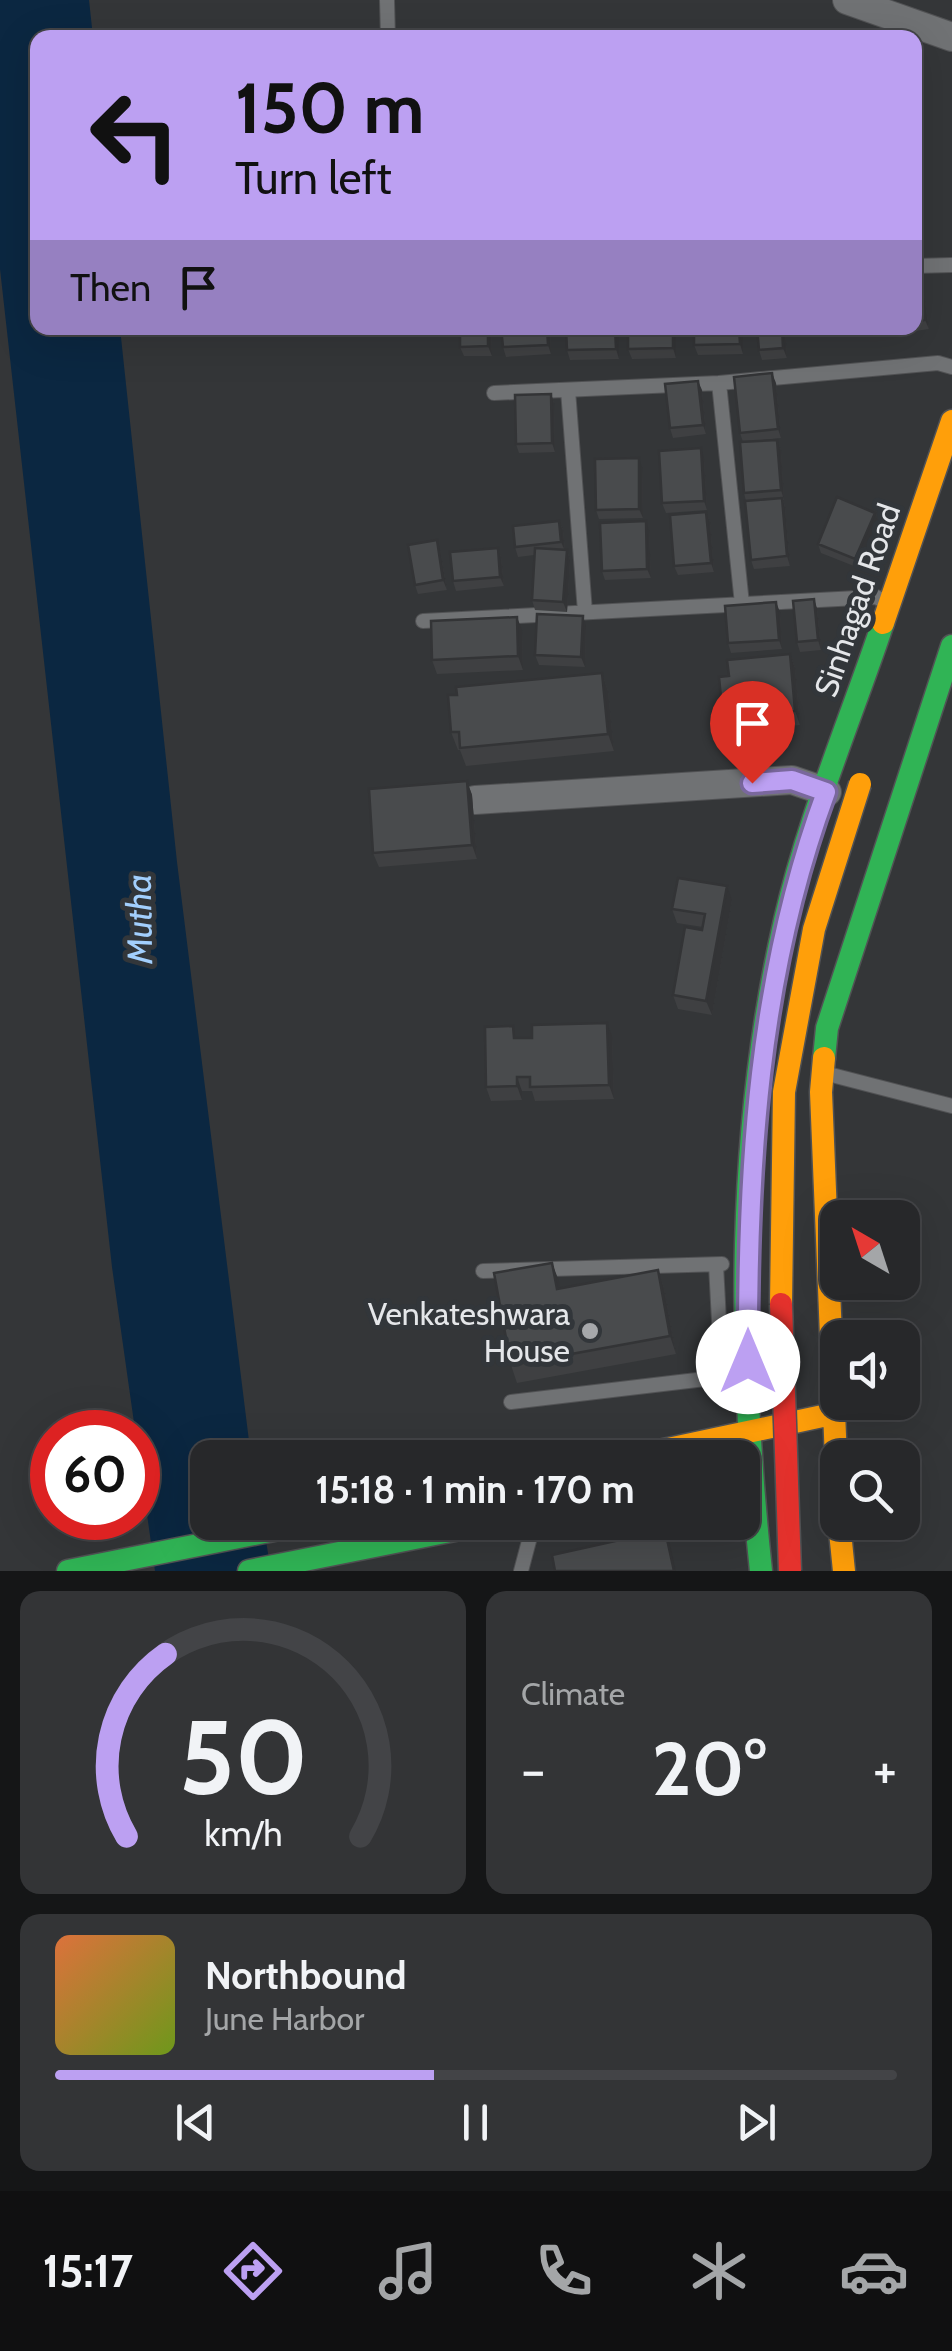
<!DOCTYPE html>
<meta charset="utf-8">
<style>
body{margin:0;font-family:Cabin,sans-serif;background:#333436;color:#f1f3f6;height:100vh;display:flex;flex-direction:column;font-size:38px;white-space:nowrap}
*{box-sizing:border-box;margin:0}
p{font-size:32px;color:#a4a6a8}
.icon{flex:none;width:55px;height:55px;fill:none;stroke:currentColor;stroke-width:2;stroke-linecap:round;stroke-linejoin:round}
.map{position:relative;height:1571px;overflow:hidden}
.drawer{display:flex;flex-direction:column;gap:20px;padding:20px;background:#151617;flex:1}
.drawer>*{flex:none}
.banner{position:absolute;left:30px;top:30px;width:892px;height:305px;border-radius:20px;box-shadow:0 10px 40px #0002,0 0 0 2px #434447;background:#bca0f2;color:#111;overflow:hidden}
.needle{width:65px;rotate:321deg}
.tools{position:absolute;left:820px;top:1200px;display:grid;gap:20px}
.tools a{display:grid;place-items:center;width:100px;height:100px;border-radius:20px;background:#27282a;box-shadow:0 10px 40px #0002,0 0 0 2px #434447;font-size:50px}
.speed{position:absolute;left:30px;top:1410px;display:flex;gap:20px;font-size:50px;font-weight:700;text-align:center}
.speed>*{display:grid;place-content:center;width:130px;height:130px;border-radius:50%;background:#27282a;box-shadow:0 10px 40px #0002,0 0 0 2px #434447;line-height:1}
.speed .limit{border:15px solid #d22;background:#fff;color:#111}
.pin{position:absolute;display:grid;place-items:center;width:85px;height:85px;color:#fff;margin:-102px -42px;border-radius:50% 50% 50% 0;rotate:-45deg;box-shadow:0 0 10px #0007}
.pin .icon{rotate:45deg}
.me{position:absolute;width:110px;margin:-55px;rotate:0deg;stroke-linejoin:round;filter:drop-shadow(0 0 8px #0008)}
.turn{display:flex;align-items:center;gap:35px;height:210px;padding:0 40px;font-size:45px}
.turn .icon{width:130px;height:130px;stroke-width:2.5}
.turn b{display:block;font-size:70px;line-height:85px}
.then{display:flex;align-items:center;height:95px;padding:0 40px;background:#0003;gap:20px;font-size:38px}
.big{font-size:75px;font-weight:700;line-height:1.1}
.drawer .widget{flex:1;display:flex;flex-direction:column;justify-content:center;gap:15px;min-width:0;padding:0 35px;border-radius:20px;background:#333436}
.drawer .dial{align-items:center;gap:0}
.dial svg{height:260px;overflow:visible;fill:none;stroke:#434447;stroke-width:7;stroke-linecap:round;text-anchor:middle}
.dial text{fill:#f1f3f6;stroke:none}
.song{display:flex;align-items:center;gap:30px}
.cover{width:120px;height:120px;border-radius:15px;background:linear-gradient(135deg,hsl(20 70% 55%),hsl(80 70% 35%))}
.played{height:10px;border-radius:5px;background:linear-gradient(90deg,#bca0f2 45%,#434447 45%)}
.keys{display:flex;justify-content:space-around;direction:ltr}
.heat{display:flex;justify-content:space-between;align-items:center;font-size:55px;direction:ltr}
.drawer .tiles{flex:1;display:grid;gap:20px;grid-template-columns:1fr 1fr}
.widget:last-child{grid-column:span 2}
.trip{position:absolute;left:190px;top:1440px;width:570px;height:100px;border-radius:20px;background:#27282a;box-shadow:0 10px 40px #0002,0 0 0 2px #434447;font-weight:700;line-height:100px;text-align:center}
.dock{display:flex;height:160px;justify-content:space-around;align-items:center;background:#101011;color:#a4a6a8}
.dock .icon{width:70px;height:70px}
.dock .current{color:#bca0f2}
.dock b{font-size:45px;color:#f1f3f6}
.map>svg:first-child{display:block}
</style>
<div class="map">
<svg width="952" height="1571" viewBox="0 0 952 1571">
<rect width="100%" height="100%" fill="#343638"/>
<path fill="#0b2741" d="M0 0H89L93 37 38 38V328H120L177 862 251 1457 208 1458V1522L263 1523 271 1571H155L112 1267 0 269Z"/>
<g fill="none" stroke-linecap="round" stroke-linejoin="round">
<defs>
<path id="lane" d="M387 0 388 38
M915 266 952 265
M719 383 742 604
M568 390 585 612
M494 393 719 383 938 363 952 367
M423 621 876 597 886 602
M828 1074 952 1106
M483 1271 722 1264
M511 1402 722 1377 716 1265
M521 1571 534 1522"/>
<path id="street" d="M847 0 952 37
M475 800 792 780 827 792"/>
<path id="fast" d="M824 1058 827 1028 952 646
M68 1571 314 1522
M249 1571 495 1522
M761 1571C738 1355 736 1133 785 920 808 819 850 721 883 623"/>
<path id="slow" d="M883 623 952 421
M824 1058 821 1092 838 1509
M626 1458 832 1414
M839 1522 844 1571"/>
</defs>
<use href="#lane" stroke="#515254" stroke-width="16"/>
<use href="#street" stroke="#515254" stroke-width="30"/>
<use href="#fast" stroke="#515254" stroke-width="25"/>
<use href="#slow" stroke="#515254" stroke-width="25"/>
<use href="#lane" stroke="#707274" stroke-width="14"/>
<use href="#street" stroke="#707274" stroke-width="28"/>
<use href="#fast" stroke="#30b455" stroke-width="22"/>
<use href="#slow" stroke="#ff9f0a" stroke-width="22"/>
<defs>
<path id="slow-bridge" d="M781 1304 784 1092 814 929 860 784"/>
<path id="jam-bridge" d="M781 1304 790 1571"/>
</defs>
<use href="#slow-bridge" stroke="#515254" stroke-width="25" stroke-linecap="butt"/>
<use href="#jam-bridge" stroke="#515254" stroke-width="25" stroke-linecap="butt"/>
<use href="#slow-bridge" stroke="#ff9f0a" stroke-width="22"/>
<use href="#jam-bridge" stroke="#e5322d" stroke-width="22"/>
</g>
<path fill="#3f4042" d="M915 285H921L924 294 929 329 895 334 893 328H915Z
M491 328 492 356H464L460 347Z
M501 328H550L551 354 506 357 503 347Z
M566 328H619V359L570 360 567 350Z
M676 328V358L632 359 628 349Z
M694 328H743V354L698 355 694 345Z
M757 328H785L787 358 762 360 759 350Z
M826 328H869V331L829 335Z
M776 383 781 438 744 442 777 440 781 450 784 500H783L785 507 790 566 754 569 751 560 746 501 744 493 743 442 740 433Z
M702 390 706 434 673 438 670 428Z
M551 394 554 403 555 452 519 453 516 444Z
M704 458 707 510 666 513 662 503Z
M642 467 643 518 599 519 596 510Z
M706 512 710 522 714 572 678 575 674 566Z
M559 521 563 530 565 550H567L570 560 567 612 535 610 532 600 534 555 518 557 515 547Z
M878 522 859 568 821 553 818 544Z
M649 530 651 578 605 580 602 571Z
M498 548 501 557 504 586 456 591 453 581Z
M440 550 447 590 418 594 415 585Z
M817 608 821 650 800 652 797 642Z
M780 612 782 649 731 653 728 643Z
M586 626 585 667 539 665 535 655Z
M522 630 523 670 437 674 432 660Z
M790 654 795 668 800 725 728 732 723 718 729 676Z
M602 673 608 691 614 751 466 766 460 750H458L451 732Z
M467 781 472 795 477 859 379 867 373 853Z
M732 900 712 1015 678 1009 673 995 703 927 677 923 672 909Z
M612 1036 614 1099 535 1101 532 1091H522V1100L491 1101 486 1087 518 1038Z
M552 1263 560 1288 658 1270 664 1288 676 1354 517 1383 511 1365Z"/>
<path fill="#333436" d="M921 285 924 294 929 329 925 320Z
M488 328H491L492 356 488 346Z
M547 328H550L551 354 548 345Z
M615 328H619V359L616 349Z
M673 328H676V358L673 348Z
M739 328H743V354L740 344Z
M782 328H785L787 358 783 348Z
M772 373 776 383 781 438 778 429Z
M698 381 702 390 706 434 703 425Z
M551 394 554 403 555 452 552 443Z
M777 440 781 450 784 500 781 490Z
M701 448 704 458 707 510 704 501Z
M639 458 642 467 643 518 639 509Z
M782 498 785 507 790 566 787 556Z
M706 512 710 522 714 572 711 563Z
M875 513 878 522 859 568 855 559Z
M559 521 563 530 565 551 561 542Z
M646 521 649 530 651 578 647 569Z
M437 540 440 550 447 590 443 580Z
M498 548 501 557 504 586 500 577Z
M567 550 570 560 567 612 563 602Z
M814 599 817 608 821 650 818 640Z
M776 602 780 612 782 649 779 640Z
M583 616 586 626 585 667 581 657Z
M517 617 522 630 523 670 518 656Z
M790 654 795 668 800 725 795 711Z
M602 673 608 691 614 751 608 734Z
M467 781 472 795 477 859 472 845Z
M727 886 732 900 712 1015 706 1001Z
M607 1023 612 1036 614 1099 609 1085Z
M517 1077 522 1091V1100L517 1086Z
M552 1263 559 1281 563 1307 557 1289Z
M658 1270 664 1288 676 1354 670 1336Z
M665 1530 670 1544 676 1571H674Z"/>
<path fill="#494b4d" stroke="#333436" stroke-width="2.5" d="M915 285H921L925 320 915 321Z
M460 328H488V346L460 347Z
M501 328H547L548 345 503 347Z
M566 328H615L616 349 567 350Z
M628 328H673V348L628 349Z
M694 328H739L740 344 694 345Z
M757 328H782L783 348 759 350Z
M772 373 778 429 740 433 734 377Z
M698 381 703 425 670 428 665 384Z
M551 394 552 443 516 444 515 395Z
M777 440 781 490 744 493 740 442Z
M701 448 704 501 662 503 659 451Z
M639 458V509L596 510 595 459Z
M837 497 875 513 855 559 818 544Z
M782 498 787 556 751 560 745 501Z
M706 512 711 563 674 566 670 515Z
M559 521 561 542 515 547 513 526Z
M646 521 647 569 602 571 600 523Z
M437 540 443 580 415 585 408 545Z
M498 548 500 577 453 581 450 552Z
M535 548 567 550 563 602 532 600Z
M814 599 818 640 797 642 793 601Z
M776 602 779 640 728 643 725 606Z
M537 614 583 616 581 657 535 655Z
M517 617 518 656 432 660 431 621Z
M790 654 795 711 723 718 719 677 729 676 727 660Z
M602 673 608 734 460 748 459 732H451L448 695H457L456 687Z
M467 781 472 845 373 853 369 789Z
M678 878 727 886 706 1001 673 995 685 927 702 930 705 914 672 909Z
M607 1023 609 1085 530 1087V1077H517V1086L486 1087 485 1027 513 1026 514 1038H532V1025Z
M552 1263 557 1289 658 1270 670 1336 511 1365 494 1273Z
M665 1530 674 1571H555L552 1555Z"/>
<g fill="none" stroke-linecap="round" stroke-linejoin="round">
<defs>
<path id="route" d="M748 1362C747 1167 758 976 826 792L792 780 752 783"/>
</defs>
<use href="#route" stroke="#7a689d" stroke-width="25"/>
<use href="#route" stroke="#bca0f2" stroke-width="18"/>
</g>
<circle fill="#a6a8ab" stroke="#32363a" stroke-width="4" cx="590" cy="1331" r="10"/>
<g text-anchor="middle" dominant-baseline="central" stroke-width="10" stroke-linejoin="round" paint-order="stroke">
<g font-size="32" fill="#e4e6e9" stroke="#32363a">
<text transform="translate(857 600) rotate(-71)">Sinhagad Road</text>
</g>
<g font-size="32" fill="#e4e6e9" stroke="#32363a" text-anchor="end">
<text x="570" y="1313">Venkateshwara<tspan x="570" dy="37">House</tspan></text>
</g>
<g font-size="35" font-style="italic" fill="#a2cffd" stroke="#32363a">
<text transform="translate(139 919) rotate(-91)">Mutha</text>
</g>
</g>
</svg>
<div class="tools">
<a><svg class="needle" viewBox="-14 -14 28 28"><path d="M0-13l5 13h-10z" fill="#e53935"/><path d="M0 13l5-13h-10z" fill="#a4a6a8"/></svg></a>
<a><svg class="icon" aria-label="sound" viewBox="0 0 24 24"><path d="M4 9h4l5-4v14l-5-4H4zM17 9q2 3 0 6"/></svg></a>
<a><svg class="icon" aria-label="search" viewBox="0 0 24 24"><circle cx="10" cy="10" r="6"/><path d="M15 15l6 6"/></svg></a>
</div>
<div class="speed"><div class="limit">60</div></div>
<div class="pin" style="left:752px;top:783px;background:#d93025"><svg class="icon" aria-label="arrive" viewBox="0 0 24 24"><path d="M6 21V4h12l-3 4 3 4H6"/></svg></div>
<svg class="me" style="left:748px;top:1362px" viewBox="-20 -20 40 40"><circle r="19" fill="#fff"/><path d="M0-13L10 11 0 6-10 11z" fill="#bca0f2"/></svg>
<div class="trip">15:18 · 1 min · 170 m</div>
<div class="banner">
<div class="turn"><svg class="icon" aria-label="left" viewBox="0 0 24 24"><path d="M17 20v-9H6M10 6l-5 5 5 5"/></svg><div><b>150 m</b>Turn left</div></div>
<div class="then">Then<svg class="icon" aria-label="arrive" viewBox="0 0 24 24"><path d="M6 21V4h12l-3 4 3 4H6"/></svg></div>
</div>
</div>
<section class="drawer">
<div class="tiles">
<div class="widget dial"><svg viewBox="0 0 100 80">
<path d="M14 69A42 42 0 1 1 86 69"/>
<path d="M14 69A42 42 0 0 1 26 13" stroke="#bca0f2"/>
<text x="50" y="56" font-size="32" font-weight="700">50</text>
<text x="50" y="72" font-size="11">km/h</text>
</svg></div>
<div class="widget"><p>Climate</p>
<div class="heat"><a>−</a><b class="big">20°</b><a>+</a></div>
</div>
<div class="widget">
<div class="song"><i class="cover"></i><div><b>Northbound</b><p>June Harbor</p></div></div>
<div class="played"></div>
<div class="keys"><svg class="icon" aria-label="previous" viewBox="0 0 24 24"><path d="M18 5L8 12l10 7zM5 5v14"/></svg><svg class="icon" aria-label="pause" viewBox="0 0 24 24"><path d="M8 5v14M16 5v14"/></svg><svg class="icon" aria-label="next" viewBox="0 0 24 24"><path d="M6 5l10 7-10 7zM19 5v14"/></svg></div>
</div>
</div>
</section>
<nav class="dock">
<b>15:17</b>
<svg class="icon current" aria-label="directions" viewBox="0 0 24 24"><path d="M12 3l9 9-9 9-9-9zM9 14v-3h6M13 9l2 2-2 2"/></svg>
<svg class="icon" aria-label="music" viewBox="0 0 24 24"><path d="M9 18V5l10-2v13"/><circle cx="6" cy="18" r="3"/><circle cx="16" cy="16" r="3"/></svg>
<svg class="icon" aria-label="phone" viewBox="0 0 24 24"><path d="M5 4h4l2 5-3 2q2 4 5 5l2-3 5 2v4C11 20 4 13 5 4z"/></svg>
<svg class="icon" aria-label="climate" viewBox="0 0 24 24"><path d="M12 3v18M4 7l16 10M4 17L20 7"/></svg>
<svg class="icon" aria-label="car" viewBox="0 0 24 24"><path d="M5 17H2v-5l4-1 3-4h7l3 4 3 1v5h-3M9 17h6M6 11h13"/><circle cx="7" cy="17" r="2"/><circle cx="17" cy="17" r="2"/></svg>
</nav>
